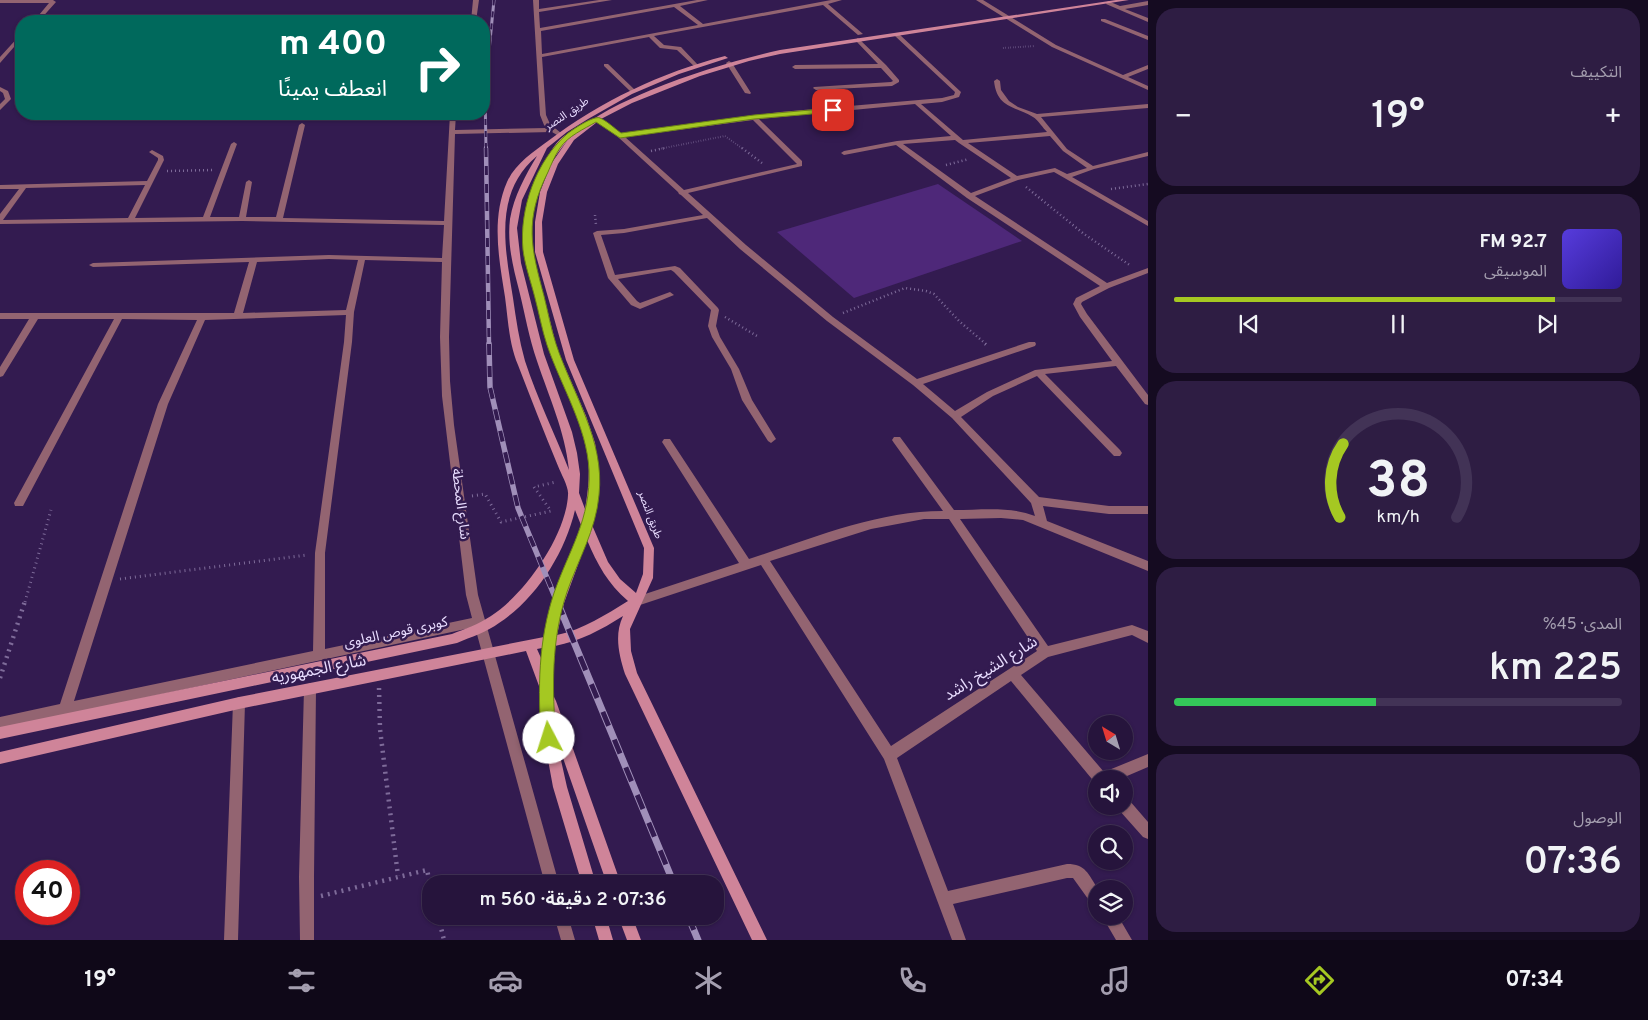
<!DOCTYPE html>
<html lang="ar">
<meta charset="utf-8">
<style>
body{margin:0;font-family:Overpass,"Noto Sans Arabic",sans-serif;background:#2e1d43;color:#f1f3f6;direction:rtl;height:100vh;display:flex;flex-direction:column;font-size:19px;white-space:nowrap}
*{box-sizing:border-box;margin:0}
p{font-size:16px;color:#a49eaf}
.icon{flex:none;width:28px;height:28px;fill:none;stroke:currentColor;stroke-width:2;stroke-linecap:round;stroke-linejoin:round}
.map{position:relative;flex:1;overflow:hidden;direction:ltr}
.drawer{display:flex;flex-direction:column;gap:8px;padding:8px;background:#150b21;width:500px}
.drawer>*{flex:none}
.guide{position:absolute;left:15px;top:15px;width:475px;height:105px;border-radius:20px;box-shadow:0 1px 4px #0004,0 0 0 1px #423356;direction:rtl;background:#00695c;color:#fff;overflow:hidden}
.needle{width:32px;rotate:322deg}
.buttons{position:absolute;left:1088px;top:715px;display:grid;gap:10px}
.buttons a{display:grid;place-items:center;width:45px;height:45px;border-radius:50%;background:#26143c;box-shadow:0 1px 4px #0004,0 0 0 1px #423356;font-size:25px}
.speed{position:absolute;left:15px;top:860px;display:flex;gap:10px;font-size:25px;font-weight:700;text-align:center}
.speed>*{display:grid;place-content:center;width:65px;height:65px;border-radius:50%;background:#26143c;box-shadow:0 1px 4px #0004,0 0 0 1px #423356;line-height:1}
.speed .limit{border:8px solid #d22;background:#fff;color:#111}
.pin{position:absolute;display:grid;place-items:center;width:42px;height:42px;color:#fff;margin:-21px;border-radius:10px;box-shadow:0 2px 8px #0006}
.me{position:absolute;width:55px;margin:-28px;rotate:355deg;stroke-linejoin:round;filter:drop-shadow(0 0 4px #0008)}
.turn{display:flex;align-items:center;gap:18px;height:105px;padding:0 20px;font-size:22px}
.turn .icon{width:65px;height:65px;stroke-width:2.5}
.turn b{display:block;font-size:35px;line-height:42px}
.big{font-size:38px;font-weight:600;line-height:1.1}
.drawer .widget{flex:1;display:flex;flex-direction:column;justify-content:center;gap:8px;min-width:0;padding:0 18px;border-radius:20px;background:#2e1d43}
.drawer .dial{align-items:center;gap:0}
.dial svg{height:130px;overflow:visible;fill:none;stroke:#423356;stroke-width:7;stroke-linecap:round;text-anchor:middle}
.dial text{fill:#f1f3f6;stroke:none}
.song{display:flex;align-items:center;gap:15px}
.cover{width:60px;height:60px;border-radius:8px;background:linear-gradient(135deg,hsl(250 70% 55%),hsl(250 70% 35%))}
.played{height:5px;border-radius:2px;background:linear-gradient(90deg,#a5c822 85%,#423356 85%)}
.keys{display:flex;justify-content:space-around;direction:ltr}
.heat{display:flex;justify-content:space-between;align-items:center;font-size:28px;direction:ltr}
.charge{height:8px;border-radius:4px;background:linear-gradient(90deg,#34c759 45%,#423356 0)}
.trip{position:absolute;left:422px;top:875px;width:302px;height:50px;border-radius:20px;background:#26143c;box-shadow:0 1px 4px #0004,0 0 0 1px #423356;font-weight:600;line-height:50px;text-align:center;direction:rtl}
.dock{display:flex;height:80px;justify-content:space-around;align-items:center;background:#0f0818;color:#a49eaf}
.dock .icon{width:35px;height:35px}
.dock .on{color:#a5c822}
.dock b{font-size:22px;color:#f1f3f6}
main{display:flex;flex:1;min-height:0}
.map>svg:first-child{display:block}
</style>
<main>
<section class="drawer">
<div class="widget"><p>التكييف</p>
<div class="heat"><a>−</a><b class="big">19°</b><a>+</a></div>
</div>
<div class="widget">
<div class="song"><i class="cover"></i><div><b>92.7 FM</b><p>الموسيقى</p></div></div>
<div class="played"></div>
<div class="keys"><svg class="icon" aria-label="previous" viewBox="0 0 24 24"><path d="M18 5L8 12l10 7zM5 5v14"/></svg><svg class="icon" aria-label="pause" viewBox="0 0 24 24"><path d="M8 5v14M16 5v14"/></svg><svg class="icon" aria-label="next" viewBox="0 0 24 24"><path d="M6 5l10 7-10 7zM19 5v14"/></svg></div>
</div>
<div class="widget dial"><svg viewBox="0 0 100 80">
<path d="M14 69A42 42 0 1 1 86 69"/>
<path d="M14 69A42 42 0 0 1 16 24" stroke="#a5c822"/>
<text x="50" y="56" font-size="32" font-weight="700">38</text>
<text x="50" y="72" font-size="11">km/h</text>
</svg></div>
<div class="widget"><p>المدى · 45%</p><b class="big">225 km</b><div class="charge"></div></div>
<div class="widget"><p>الوصول</p><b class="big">07:36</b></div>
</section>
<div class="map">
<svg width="1148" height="940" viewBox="0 0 1148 940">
<rect width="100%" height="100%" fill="#331b50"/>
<path fill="#4e2879" d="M938 184 1022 241 854 298 777 232Z"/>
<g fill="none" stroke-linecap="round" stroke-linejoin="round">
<path stroke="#7e6b99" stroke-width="2" stroke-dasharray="0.5 2" stroke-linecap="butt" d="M1003 48 1035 46
M659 149 725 136 743 149"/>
<path stroke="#7e6b99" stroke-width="2.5" stroke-dasharray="1 3" stroke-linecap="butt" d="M742 148 762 163
M651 151 665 148
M946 165 969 159
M167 171 213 170
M1026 187 1084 234 1131 266
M1111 189 1148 184
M595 215 596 225
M843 313 905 288 926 291 934 294 959 321 987 345
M725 317 757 336"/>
<path stroke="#7e6b99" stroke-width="3" stroke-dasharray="1 4" stroke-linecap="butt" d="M985 344 989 347
M472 496 485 494 501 522 551 511 534 487 556 482
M120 579 307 555
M25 602 51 510"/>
<path stroke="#7e6b99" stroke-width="4.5" stroke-dasharray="2 5" stroke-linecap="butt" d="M0 678 25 601
M379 688 380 729 398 876
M321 896 427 870 431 888
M438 916 444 940"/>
<path fill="#936471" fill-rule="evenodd" d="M0 0H53L56 2 39 21H34L49 3H0Z
M473 0H479L476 21H471Z
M533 0H539V9L599 0H612L539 12 540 28 697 0H708L680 6 703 24 831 0H842L828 4 863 34 858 35 823 5 654 36 664 45 681 47 698 65V67L696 68 677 50 660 48 649 37 542 57 546 115 550 124 561 133V135H557L552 132 455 134 449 337 450 381 454 425 478 595 559 884H545L475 627 0 729V717L60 704 158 404 197 320 122 319 23 506H15L14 503 114 319H38L3 376 0 377V367L29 319H0V313H234L249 262 93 267 89 265 93 263 329 255 442 258 444 225 242 221 0 224V214L19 189H0V185L147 181 158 160V158L149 152 152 150 163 156 164 160 135 218 203 217 231 144 234 142 237 144 210 217H239L246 182 249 180 252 182 246 217H276L299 125 302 123 305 125 283 218 444 221 450 114H456L455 130 547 128 544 125 540 115ZM674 7 698 25 542 54 541 31ZM145 185 128 218 3 220 26 188ZM329 259 358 260 346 310 243 313 257 262ZM365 260 442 262 440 337 442 396 466 595 472 618 325 649V553L352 342 354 312ZM346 315 344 342 315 553 313 651 74 701 168 404 205 320Z
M976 0H983L1056 45 1123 75 1148 65V69L1128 77 1148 86V90L1052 47Z
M1108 1 1120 6 1148 1V5L1125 9 1148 18V22L1106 4Z
M1101 19H1105L1148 36V40L1101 21Z
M21 34V39L0 63V57Z
M895 34H899L961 92 959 97 942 102 921 104 963 140 1047 132C1043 128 1038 120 1033 117 1016 106 997 109 994 81L997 79 1000 81 1001 90 1009 101 1018 107 1037 114 1148 104V108L1041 117 1067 149 1093 166 1148 152V156L1094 169 1072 177 1148 221V226L1054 172 1018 180 975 196 1107 283 1148 268V273L1109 288 1082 302 1081 304 1087 314 1148 395V405L1145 404 1116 366 1045 374 1120 450 1122 453 1120 456H1114L1037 376 993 396 961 417 1039 497 1109 506H1148V514H1109L1043 506 1047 521 1148 561V571L1023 520 1001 518 960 519 1048 646 1132 625 1148 631V643L1132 635 1048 657 1021 675 1104 772 1148 754V767L1120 779H1096V784L1011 681 897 758 948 891 1067 864C1086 864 1088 874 1098 889H1096V905L1091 903 1073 878H1067L953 904 966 940H952L884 759 761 565 637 606 633 604 631 601 633 598 739 563 664 445 662 442 664 439H670L749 559C811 539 876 511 943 511L894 443 892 440 894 437H900L954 510C981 510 1010 506 1035 516L1031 503 952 418 913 385 827 321 740 249 707 218 624 233 601 235 615 275 675 266 680 268 718 308 719 310 716 326 720 337 739 369 752 400 776 439 771 443 768 441 742 400 731 369 712 337 708 326 711 310 674 272 671 270 618 279 637 301 640 303 670 292 674 295 640 309 631 305 608 278 593 233 597 231 624 229 703 215 681 195 679 194 678 192 618 137 595 120V118H599L621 134 780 112 942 98 954 95 955 92 895 36ZM915 104 951 136 897 141 844 151 841 153 844 155 896 145 967 198 1100 286 1076 298 1073 304 1080 317 1112 361 1035 370 987 392 955 411 923 384 1035 346 1036 344 1035 342H1029L917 379 833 317 746 245 688 193 802 166V161L759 119ZM753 120 797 164 684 190 625 137ZM1050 136 1063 151 1087 168 1067 174 1055 168 1017 176 968 143ZM955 140 959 143 1011 178 971 193 903 144ZM924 519H949L1037 651 891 746 770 561 871 529Z
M858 38 886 65 899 80V82L892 86 816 90 813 88 814 87 891 82 893 81 881 68 795 69 792 67 795 65 878 64 856 41 855 40Z
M729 61 732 63 751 93 750 94 745 93 726 63Z
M604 64H608L635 90V92H631L604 66Z
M0 87 8 91 11 99 0 110V104L5 99 3 93 0 91Z
M310 683 314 685 316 689 314 877V940H300L299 877 304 689 306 685Z
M239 697 243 699 245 703 238 940H224L233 703 235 699Z
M1124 798 1129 800 1148 822V839L1143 837 1119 810 1118 806H1124Z
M554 916H568L575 940H561Z
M1102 916H1118L1132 940H1116Z"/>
<path fill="#cf8499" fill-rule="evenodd" d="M1116 0H1129L780 54 749 61 700 76 632 103 601 119 574 140 558 164 547 192 542 222 543 252 574 360 654 548 653 578 630 629 631 651 637 673 767 940H752L625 674C619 655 614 635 623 616 601 630 580 641 555 646L552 696 554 697 556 701 621 884H607L556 738 567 787 596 884H582L553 787 541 722 539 686 526 651 239 709 0 764V752L239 697 544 637 553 603 581 525 575 510C565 553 536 599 499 623 487 632 471 637 457 643L0 739V727L452 634C465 629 479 624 491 616 524 595 566 536 568 495 569 487 561 474 558 466 544 432 531 399 518 365 509 344 508 319 505 297 499 259 491 219 507 182 515 164 533 152 548 141 601 101 660 73 725 56L728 58 679 74 632 94 588 119 567 132 547 148 522 200 517 228 521 263 544 354 572 432 577 453 580 474 579 493 585 509C588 492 590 474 588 456 582 421 564 389 551 356 545 338 541 320 536 301 524 252 516 215 541 169 548 156 556 139 569 133L572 136C595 114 623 102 651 90 693 73 736 60 780 50ZM569 138 551 164 540 192 535 222V252L566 360 644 548 643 574 636 593 620 579 608 562 592 525 598 491 599 471 595 443 586 416 557 349 533 253 531 222 538 191 554 158ZM537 156C525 176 514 196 510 219 507 243 513 267 519 290 525 314 529 338 537 361 549 397 565 431 569 470 555 434 537 398 525 361 519 340 516 319 513 298 505 248 493 193 537 156ZM587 540C597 564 608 584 628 601 605 615 584 629 557 635L564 603ZM542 648 541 658 537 649Z
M592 916H606L613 940H599Z
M618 916H632L641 940H627Z"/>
<defs>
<path id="rail-far3" d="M486 149 485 92 494 0"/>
<path id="rail-far2" d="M486 148 489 345"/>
<path id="rail-far1" d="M489 344 490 387 518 508 557 602"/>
<path id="rail" d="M557 601 674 884
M688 916 698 940"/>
</defs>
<use href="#rail-far3" stroke="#a08fb9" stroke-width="3"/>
<use href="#rail-far2" stroke="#a08fb9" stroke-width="4.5"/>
<use href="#rail-far1" stroke="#a08fb9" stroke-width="5.5"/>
<use href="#rail" stroke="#a08fb9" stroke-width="7"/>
<use href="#rail-far3" stroke="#331b50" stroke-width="2" stroke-dasharray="6" stroke-linecap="butt"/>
<use href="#rail-far2" stroke="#331b50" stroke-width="3" stroke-dasharray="9" stroke-linecap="butt"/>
<use href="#rail-far1" stroke="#331b50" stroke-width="4" stroke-dasharray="11" stroke-linecap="butt"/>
<use href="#rail" stroke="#331b50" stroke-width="5" stroke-dasharray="15" stroke-linecap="butt"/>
</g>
<path fill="#a5c822" stroke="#6b8216" d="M833 108 836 110 835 112 754 119 620 138 596 122C584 129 568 136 560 148 555 155 551 165 548 172 524 220 531 248 544 296 548 312 551 329 556 344 573 395 605 440 599 495 596 530 578 560 567 592 551 640 552 689 556 738L554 743 549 745 544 743 541 738C538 689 538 641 554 593 569 550 591 519 589 470 587 427 561 386 547 345 542 330 539 313 535 298 531 282 525 266 523 250 519 209 536 161 567 134 572 130 594 115 600 118 607 121 614 128 621 133L754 115Z"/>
<g text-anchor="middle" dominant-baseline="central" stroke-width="5" stroke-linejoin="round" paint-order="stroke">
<g font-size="11" fill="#e9ddff" stroke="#331b50">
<text transform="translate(567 114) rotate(-34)">طريق النصر</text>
<text transform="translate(650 515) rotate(69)">طريق النصر</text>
</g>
<g font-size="14" fill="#e9ddff" stroke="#331b50">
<text transform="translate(460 504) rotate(83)">شارع المحطة</text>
<text transform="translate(396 633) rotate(-12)">كوبرى قوص العلوى</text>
</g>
<g font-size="16" fill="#e9ddff" stroke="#331b50">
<text transform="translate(991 669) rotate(-32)">شارع الشيخ راشد</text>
<text transform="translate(319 670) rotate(-11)">شارع الجمهوريه</text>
</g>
</g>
</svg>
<div class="buttons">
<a><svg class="needle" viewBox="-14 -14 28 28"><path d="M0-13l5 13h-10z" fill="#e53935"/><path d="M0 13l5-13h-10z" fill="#a49eaf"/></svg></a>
<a><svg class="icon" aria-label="sound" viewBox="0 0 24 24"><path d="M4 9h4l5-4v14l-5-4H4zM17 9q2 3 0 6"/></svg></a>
<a><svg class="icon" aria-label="search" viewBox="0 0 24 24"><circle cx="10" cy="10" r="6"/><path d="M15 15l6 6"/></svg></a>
<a><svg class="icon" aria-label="layers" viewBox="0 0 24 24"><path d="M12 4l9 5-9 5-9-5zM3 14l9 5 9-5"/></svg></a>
</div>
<div class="speed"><div class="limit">40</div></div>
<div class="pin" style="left:833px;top:110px;background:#d93025"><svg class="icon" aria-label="arrive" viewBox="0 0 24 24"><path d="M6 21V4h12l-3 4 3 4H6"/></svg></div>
<svg class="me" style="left:549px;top:738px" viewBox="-20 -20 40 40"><circle r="19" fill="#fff"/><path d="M0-13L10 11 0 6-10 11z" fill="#a5c822"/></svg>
<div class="trip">07:36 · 2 دقيقة · 560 m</div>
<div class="guide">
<div class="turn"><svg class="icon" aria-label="right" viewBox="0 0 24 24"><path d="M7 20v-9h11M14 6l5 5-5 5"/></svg><div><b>400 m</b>انعطف يمينًا</div></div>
</div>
</div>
</main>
<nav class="dock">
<b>07:34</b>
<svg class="icon on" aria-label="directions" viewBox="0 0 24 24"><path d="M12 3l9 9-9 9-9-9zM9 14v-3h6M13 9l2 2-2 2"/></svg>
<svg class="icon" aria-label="music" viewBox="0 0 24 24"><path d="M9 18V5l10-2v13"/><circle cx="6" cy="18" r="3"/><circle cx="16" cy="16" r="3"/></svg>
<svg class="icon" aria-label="phone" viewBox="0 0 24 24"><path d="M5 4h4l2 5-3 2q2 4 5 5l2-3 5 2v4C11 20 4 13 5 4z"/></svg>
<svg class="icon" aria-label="climate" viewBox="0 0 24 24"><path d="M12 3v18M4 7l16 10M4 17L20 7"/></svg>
<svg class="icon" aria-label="car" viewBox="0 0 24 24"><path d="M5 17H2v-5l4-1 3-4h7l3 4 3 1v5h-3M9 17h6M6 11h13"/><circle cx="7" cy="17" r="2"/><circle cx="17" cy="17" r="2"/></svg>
<svg class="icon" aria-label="filters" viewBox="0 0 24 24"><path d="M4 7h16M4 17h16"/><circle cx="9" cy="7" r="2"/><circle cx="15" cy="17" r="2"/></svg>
<b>19°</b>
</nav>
